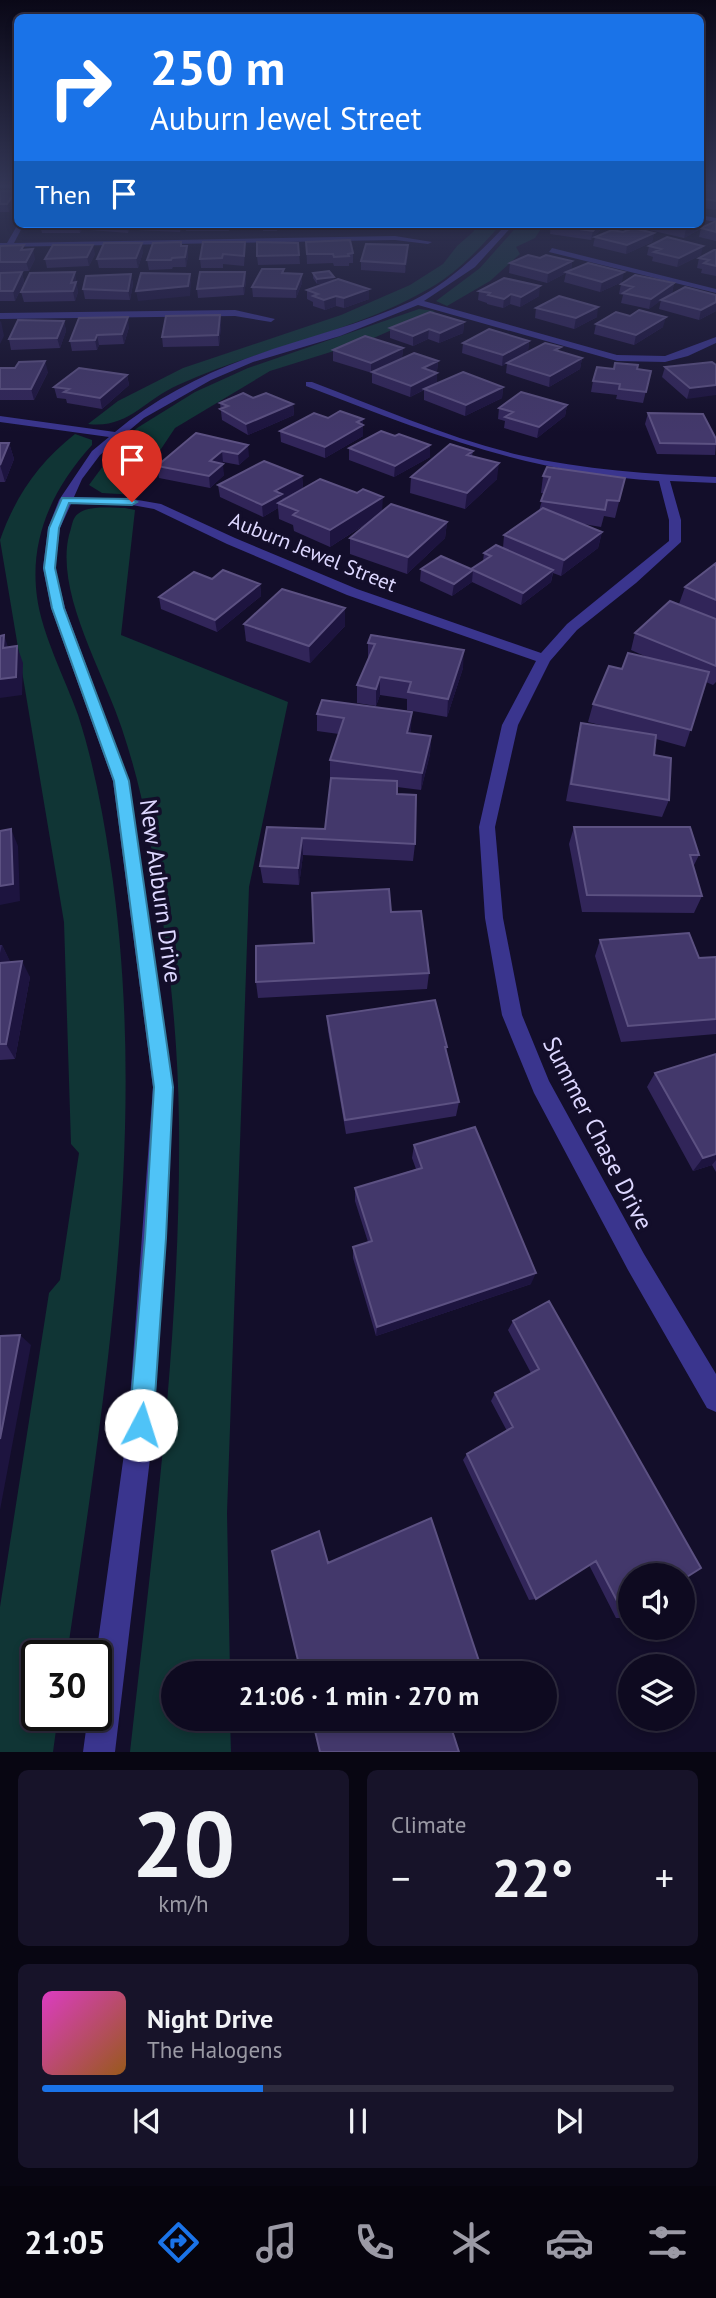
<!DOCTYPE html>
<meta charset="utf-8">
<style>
body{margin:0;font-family:"PT Sans",sans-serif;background:#171329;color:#f1f3f6;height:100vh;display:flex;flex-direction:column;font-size:26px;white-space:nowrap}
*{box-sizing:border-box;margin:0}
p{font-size:23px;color:#9b9aa5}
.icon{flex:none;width:38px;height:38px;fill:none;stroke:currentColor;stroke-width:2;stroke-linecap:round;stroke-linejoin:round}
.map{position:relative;height:1752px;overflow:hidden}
.drawer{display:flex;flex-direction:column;gap:18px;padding:18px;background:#080612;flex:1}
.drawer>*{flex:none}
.top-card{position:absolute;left:14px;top:14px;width:690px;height:214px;border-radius:10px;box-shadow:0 4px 10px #0003,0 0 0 2px #2e2b3e;background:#1a73e8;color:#fff;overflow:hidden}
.fabs{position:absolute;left:618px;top:1563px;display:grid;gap:14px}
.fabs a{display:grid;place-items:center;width:77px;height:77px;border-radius:50%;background:#0e0a20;box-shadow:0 4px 10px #0003,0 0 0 2px #2e2b3e;font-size:35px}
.speed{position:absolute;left:21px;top:1640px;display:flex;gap:14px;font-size:35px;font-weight:700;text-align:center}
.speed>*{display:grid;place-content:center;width:91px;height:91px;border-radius:50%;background:#0e0a20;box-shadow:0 4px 10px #0003,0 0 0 2px #2e2b3e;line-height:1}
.speed .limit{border:4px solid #111;border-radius:10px;background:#fff;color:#111}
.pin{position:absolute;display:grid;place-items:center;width:60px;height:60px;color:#fff;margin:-72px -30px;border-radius:50% 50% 50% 0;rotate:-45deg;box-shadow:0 0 7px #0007}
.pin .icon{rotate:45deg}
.me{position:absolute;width:77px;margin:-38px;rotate:5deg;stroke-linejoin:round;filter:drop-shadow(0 0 5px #0008)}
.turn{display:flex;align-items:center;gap:24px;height:147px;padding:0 21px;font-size:32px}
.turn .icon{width:91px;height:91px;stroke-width:2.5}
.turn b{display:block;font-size:49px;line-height:60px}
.then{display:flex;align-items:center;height:66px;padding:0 21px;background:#0003;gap:14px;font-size:26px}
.big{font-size:52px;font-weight:700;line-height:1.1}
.drawer .widget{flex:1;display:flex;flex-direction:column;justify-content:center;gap:10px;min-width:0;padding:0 24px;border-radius:10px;background:#171329}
.drawer .dial{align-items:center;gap:0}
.dial b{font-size:91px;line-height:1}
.song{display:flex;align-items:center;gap:21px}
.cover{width:84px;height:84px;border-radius:10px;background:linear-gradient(135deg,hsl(310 70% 55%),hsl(30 70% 35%))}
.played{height:7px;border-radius:4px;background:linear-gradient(90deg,#1a73e8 35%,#2e2b3e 35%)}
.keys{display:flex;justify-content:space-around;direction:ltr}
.heat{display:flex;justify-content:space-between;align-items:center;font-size:38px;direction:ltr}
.drawer .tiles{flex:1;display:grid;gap:18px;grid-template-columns:1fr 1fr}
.widget:last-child{grid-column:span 2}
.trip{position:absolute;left:161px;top:1661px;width:396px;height:70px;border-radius:35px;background:#0e0a20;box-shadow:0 4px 10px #0003,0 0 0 2px #2e2b3e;font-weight:700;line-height:70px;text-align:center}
.tabs{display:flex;height:112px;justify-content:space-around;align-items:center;background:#06040d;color:#9b9aa5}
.tabs .icon{width:49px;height:49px}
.tabs .on{color:#1a73e8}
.tabs b{font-size:32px;color:#f1f3f6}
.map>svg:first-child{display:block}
</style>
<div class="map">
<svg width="716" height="1752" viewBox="0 0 716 1752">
<rect width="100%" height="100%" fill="#130e2a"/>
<path fill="#103535" d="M478 224H501C480 248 458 272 430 288 352 334 259 347 178 385 144 400 128 429 88 424L118 401 183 368 341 315 410 285 443 264 457 246 473 232Z
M519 224H544L535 238 516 247 520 254 490 281 447 306 436 301 480 268Z
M419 309 435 311 369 340 270 371 175 428 137 485 136 495 102 493 89 485 117 447 137 428 195 392 248 368Z
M75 434 92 440V445C53 488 29 538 37 597 42 635 65 678 78 715 93 761 103 813 110 861 150 1125 105 1394 67 1655L37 1656V1715H58L53 1752H0V1607L49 1293 60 1280 79 1153 71 1144 64 922 0 540C15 497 39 462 75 434Z
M125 508 135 510 121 635 288 702 249 887 227 1513 230 1673H173V1718L230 1719 231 1752H130C153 1544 181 1334 179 1124 178 1026 166 927 148 830 142 796 133 762 122 729 104 673 55 593 69 535 71 530 72 521 75 517 84 504 112 508 125 508Z"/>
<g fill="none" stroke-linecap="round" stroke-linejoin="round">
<path fill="#3a358e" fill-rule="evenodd" d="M705 187H716V190Z
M700 215 716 218V222L700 219Z
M18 224H24L14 243 395 236 432 242 428 244 395 240 0 247V243H7Z
M507 224H514L475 267 424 301 617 355 665 356 716 337V343L688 356 665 362 617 361 418 305 340 336 253 362 211 380 144 418 100 455 82 479 74 497 132 499 161 504 235 538 357 589 541 653 567 624 669 541V520L659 481C526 473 428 433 306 386V382H312C381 408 448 438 519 455 584 470 650 474 716 477V483L670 481 681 520V542L636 583 577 630 550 661 518 725 495 827 503 918 522 1015 549 1081 644 1254 716 1374V1412L707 1408 628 1270 534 1093 502 1015 485 918 479 827 502 725 536 661 347 595 227 544 154 509 132 505 71 504 60 528 55 568 65 608 129 781 173 1087 154 1425 115 1752H83L88 1715H96V1656L128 1425 153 1087 113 781 51 608 43 568 48 528 59 500 92 451 109 437 0 422V416L115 432C153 400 199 376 245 359 300 338 358 326 412 301 449 283 479 253 507 224Z
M552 248 716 289V293L549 252Z
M235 310 275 319 271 322 235 316 0 319V313Z"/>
</g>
<path fill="#312559" d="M700 188 716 191V209L714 210 700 207Z
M0 191H16L18 201 9 212H0Z
M704 219 702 228 684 238 649 230 651 224H700Z
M716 221V241L699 237 701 228Z
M40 224H84L80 233H42Z
M90 224H131L128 233 91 230Z
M136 224H182L180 232 137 230Z
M185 224H230L229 231H186Z
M236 224H277V231H263V229L237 230Z
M284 224H321V226H312V230L284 228Z
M333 224H373V229L334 230Z
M384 224H423V226L384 228Z
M431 224H474L473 227H431Z
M552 224H602L601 229 591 240 550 234 551 225Z
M619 224H650L639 229Z
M654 233 652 242 626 254 593 246 595 237Z
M181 242 182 246H187L188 255 186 267H173L172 269 149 270 147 260Z
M306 242 353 253V263H349V266H334L333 263 307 264Z
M298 243 300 264 258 265 257 256Z
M0 246 25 250 35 259 29 271 0 272Z
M649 246 701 255 677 267 652 261 653 257 647 255Z
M716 250V276L701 273 702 269 697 268 699 258Z
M245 251 244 266 223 264V268H201L200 259Z
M143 252 138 268H99L97 259Z
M95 254 89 266 47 268 45 259Z
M408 254 405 273 361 270V261Z
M540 258 572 261 571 270 622 282 600 292 564 282 566 273 547 283 509 273 510 263Z
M284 269V273L302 283 296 298 253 297 252 287Z
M22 272 24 282 15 301H0V273Z
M245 272 246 281 244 295 198 298 197 289Z
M313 273 334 280 369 299 344 308 336 306 325 310 313 306V302L307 299V290L327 283 317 284 313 278Z
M131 274 133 284 130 300 85 299 83 289Z
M77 282 76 284 78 292 75 301 24 302 21 292Z
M674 283 672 293 665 298 716 295V311L699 320 659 309 661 300 649 309 621 303 623 295 619 294 621 284Z
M479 291 539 296 520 307 510 304 503 308 487 304V303L478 300Z
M536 308 597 317 574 329 535 318Z
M220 315 221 325 219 346 163 347 162 337Z
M630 316 663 327 634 345 594 334 596 324Z
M64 321 66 331 60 348 11 350 9 339Z
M464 322 463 333 439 343 428 339 413 346 390 338V328Z
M129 327 124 344 99 345 97 350 72 351 70 341Z
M529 341 528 351 560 352 582 358 580 369 549 387 506 373 507 363 502 366 462 353 463 343Z
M403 348 402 358 438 361 437 371 435 372 437 383 503 387 502 398 465 416 424 400V390L410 397 372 383V373L333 361V350Z
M712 362 687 399 662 377 665 367Z
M0 368 48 372 34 400H0Z
M614 369H637L651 371 643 403 616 399 617 395 591 392 593 381Z
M127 375 129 385 102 409 67 403 66 399 57 398 54 387Z
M253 398 293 404 294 415 248 435 222 420 220 403Z
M567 405 565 416 537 438 504 428 505 421 498 419 499 408Z
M648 413 716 444 715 455 657 454 645 424Z
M328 418 363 419V436L325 458 281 442 280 431Z
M196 433 249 456 239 465 223 462 221 464 224 475 210 488 159 478 157 466Z
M395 436 430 445V457L394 477 349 460V448Z
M0 443H9L14 459 5 482H0Z
M473 451 472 456 497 479 465 509 410 493 411 477Z
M302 476 303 488 282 500 383 512 447 522 445 538 407 574 350 554V538L372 520 330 547 294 531 293 525 279 519 278 508 263 517 220 497 218 485Z
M543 476 625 478 615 518 604 516 601 527 583 524 602 532 598 548 561 576 553 573 551 582 521 605 472 582 452 596 420 581 421 569H471L483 561 484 553 503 548 504 535 539 511 544 493H541Z
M716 563V682L713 685 706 682 685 747 656 739 654 755 669 800 662 817 566 801 577 740 581 723 612 728 588 722 593 704 622 669 649 658 631 650 635 633 691 609 679 604 685 587Z
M212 579 260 584 261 596 217 632 161 609 159 597Z
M244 624 345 626 310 663 246 641Z
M371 635 463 668 447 717 407 710V699L380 695 376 706 357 703V685L368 660V643Z
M322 700 411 729 410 733 431 736 430 754 421 790 397 787V794L415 844 413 861 303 855 299 885 263 883 260 866 267 827 325 829 336 778 330 777V760L339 734 317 731V714Z
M574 827 699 855 693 867 702 896 694 913 582 912 569 844Z
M391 912 429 973 427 989 258 998 256 982Z
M600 940 699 958 716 957V1034L621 1042 595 956Z
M0 945H2L10 962 30 977 15 1059 0 1060Z
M327 1016 447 1047 446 1053 459 1102 456 1116 346 1134 328 1031Z
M716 1054V1172L712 1165 693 1171 647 1087 655 1073Z
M414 1145 531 1284 376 1336 353 1258V1247L368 1242 355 1201V1188L416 1169 412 1158Z
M549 1301 626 1618H616L589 1565 536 1599 529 1600 463 1460 467 1454 507 1431 491 1401 495 1393 531 1373 508 1330 513 1321Z"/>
<path fill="#1d143f" d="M16 191 18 201 9 212 7 204Z
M704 219 702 228 684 238 686 229 695 224H700V221Z
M78 224H84L80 233Z
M127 224H131L128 233Z
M599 224H602L601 229 591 240 593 231Z
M640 224H650L639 229Z
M654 233 652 242 626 254 627 245Z
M142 243 143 252 138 268 136 258Z
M93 245 95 254 89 266 87 257Z
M408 245V254L405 273V264Z
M187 246 188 255 186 267 185 257Z
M703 246 701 255 677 267 679 258Z
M33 249 35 259 29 271 26 262Z
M572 261 571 271 566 272V273L547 283 548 273Z
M22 272 24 282 15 301 13 291Z
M75 272 78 292 75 301 71 283Z
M245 272 246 281 244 295 243 286Z
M624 272 622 282 600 292 602 282Z
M131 274 133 284 130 300 128 291Z
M190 274 191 283 190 296 138 301 136 291Z
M302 274V283L296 298V289Z
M334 277V282L317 284V279Z
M674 283 672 293 649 309 651 299Z
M540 286 539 296 520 307 521 297Z
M369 289V299L344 308V298Z
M511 294 510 304 503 308 504 299Z
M336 296V306L325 310 324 300Z
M716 302V311L699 320 701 310Z
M598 307 597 317 574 329 576 318Z
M220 315 221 325 219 346 218 335Z
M128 317 129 327 124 344 122 334Z
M666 317 663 327 634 345 636 335Z
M1 321 4 336 0 344V322Z
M64 321 66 331 60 348 57 338Z
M464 322 463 333 439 343 440 333Z
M429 329 428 339 413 346V336Z
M97 335 99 345 97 350 95 340Z
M529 341 528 351 502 366 503 355Z
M403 348 402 358 371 374V363Z
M582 358 580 369 549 387 550 376Z
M45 361 48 372 34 400 31 389Z
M438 361 437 371 422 378 423 368Z
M437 373V383L410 397 411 386Z
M127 375 129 385 102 409 100 398Z
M716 385V395L687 399 690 388Z
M503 387 502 398 465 416 466 405Z
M293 404 294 415 248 435 246 424Z
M567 405 565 416 537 438 539 427Z
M363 419V436L325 458V447Z
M9 443 14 459 5 482 0 465Z
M248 445 249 456 239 465 238 454Z
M430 445V457L394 477 395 466Z
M222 451 223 462 211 473 210 461Z
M499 463 497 479 465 509 467 493Z
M223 464 224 475 210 488 209 476Z
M302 476 303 488 282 499 283 505 278 503V508L263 517 262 505 275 491Z
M383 497 382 513 330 547V530Z
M447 522 445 538 407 574 408 557Z
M602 532 598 548 561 576 564 560Z
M473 570 472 582 452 596 454 584Z
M553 570 551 582 521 605 523 593Z
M260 584 261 596 217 632 215 620Z
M345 608V626L310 663 309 646Z
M4 635 10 653 3 648Z
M17 646 23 663 22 695 0 698V679Z
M464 650 463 668 447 717 448 699Z
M380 677V695L376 706V689Z
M412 712 411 729 406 750 407 733Z
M431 736 430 754 421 790 422 773Z
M11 829 18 846 20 901 0 905V886Z
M302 838 303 855 299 885 298 868Z
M2 945 10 961 6 979 0 967V953Z
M22 961 30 977 15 1059 6 1044Z
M716 1154V1160L712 1165 693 1171 703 1158Z
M536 1273 531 1284 376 1336 377 1327Z
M20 1335 31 1345 0 1510V1439Z"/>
<path fill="#43386b" stroke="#5c5182" stroke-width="2" d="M700 188 716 191V201L700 198Z
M0 191H16L7 204H0Z
M716 221V232L701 228Z
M552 224H599L593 231 551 225Z
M663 224H695L686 229Z
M633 228 654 233 627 245 595 237 612 230 623 232Z
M667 237 703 246 679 258 654 252 661 249 649 246Z
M350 240 353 253 348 254 349 256 334 257 333 254H307L306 242Z
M181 242V246H187L185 257 172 258 171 260H147L153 243Z
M203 242H245L244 256 223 254 222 258 200 259Z
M257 242 298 243 299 255 257 256Z
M104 243H142L136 258 97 259Z
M366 244 408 245 405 264 361 261Z
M24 245 21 250 33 249 26 262H0V246Z
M53 245H93L87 257 45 259Z
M714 250H716V266L704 263 709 260 699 258Z
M528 255 540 258 546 255 572 261 548 273 510 263Z
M588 263 624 272 602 282 566 272Z
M262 269H284L282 273 302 274 296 289 252 287Z
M329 271 334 277 317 279 313 273Z
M22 272 13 291H0V273Z
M75 272 71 283 76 282 73 291 21 292 30 273Z
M200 272H245L243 286 197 289Z
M141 273 190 274 188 286 136 291Z
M131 274 128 291 83 289 86 276Z
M635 275 674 283 651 299 623 293 633 287 621 284Z
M504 278 540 286 521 297 511 294 504 299 488 295 490 293 479 291Z
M338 279 369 289 344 298 336 296 324 300 313 296 318 294 307 290Z
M685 287 716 295V302L701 310 661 300Z
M559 296 598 307 576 318 536 308Z
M639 310 666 317 636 335 596 324 616 312 630 316Z
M430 312 464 322 440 333 429 329 413 336 390 328Z
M220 315 218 335 162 337 166 316Z
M128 317 122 334 97 335 95 340 70 341 79 318Z
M18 320 64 321 57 338 9 339Z
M489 329 529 341 503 355 463 343Z
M365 336 403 348 371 363 333 350Z
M545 343 561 347 555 350 582 358 550 376 507 363Z
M414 353 438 361 423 368 437 373 411 386 372 372Z
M45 361 31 389H0V368H15L19 362Z
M712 362 716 365V385L690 388 665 367Z
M615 363 638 365 637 369 651 371 646 392 619 389 620 384 593 381 597 367 614 369Z
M79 368 127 375 100 398 64 392 69 389 54 387Z
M463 372 503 387 466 405 424 389Z
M521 392 567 405 539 427 505 417 513 412 499 408Z
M243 393 253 398 266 393 293 404 246 424 220 409 228 406 220 403Z
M340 411 363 419 357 422 363 425 325 447 280 431 314 413 328 418Z
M648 413 703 414 716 439V444L660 443Z
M381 431 395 436 399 434 430 445 395 466 349 448Z
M196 433 248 445 238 454 222 451 210 461 223 464 209 476 157 466Z
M0 443H9L0 465Z
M450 444 473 451 467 455 499 463 467 493 411 477Z
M264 461 302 476 275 491 282 494 262 505 218 485Z
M547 467 625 478 619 501 607 500 605 510 541 501 550 477 543 476Z
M320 479 357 493 363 489 383 497 330 530 293 515 298 511 278 503Z
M391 504 447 522 408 557 350 538Z
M543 508 602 532 564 560 504 535Z
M496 545 553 570 523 593 473 570 454 584 421 569 441 556 471 569 491 556 484 553Z
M716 563V600L685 587Z
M223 570 260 584 215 620 159 597 194 572 212 579Z
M282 589 345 608 309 646 244 624Z
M670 601 716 619V666L635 633Z
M4 635 3 648 17 646 16 677 0 679V636Z
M371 635 464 650 448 699 408 692 411 682 380 677 376 689 357 685 375 644 368 643Z
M628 653 709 672 691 730 593 704 609 666 622 669Z
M322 700 412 712 407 733 431 736 422 773 330 760 344 718 317 714Z
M581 723 656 735 654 755 671 758 669 800 571 784Z
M331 778 397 781V794L416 795 415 844 302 838 298 868 260 866 267 827 325 829Z
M574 827H690L699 855H690L702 896 587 895Z
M11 829 13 884 0 886V831Z
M389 889 391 912 421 911 429 973 256 982V946L314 943 312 893Z
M689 933 699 958 716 957V1019L628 1026 600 940Z
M22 961 6 1044H0V963Z
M435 1000 447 1047H445L459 1102 345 1120 327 1016Z
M716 1054V1154L703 1158 655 1073Z
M475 1127 536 1273 377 1327 353 1247 372 1241 355 1188 422 1168 414 1145Z
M549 1301 701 1568 682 1580V1575H630V1615L626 1618 596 1561 536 1599 467 1454 513 1427 495 1393 539 1369 513 1321Z
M20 1335 0 1439V1336Z
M431 1518 483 1673H301L272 1551 319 1531 328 1563Z
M312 1718H461L450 1724 459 1752H320Z"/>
<linearGradient id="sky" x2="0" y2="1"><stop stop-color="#0a0817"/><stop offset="0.43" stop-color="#333655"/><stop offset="1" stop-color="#333655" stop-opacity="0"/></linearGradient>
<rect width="716" height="433" fill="url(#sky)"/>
<path fill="#4fc3f7" stroke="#337fa1" stroke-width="2" d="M62 498 132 499 137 502 132 505 69 503 59 528 55 568 64 608 129 781 173 1087 166 1238 153 1425 149 1434 141 1437 132 1434 129 1425 145 1238 154 1087 114 781 52 608 44 568 49 528Z"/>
<g text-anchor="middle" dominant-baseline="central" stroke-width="7" stroke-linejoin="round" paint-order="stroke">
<g font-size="21" fill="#ddd7ff" stroke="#130e2a">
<text transform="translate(313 552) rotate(22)">Auburn Jewel Street</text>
</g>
<g font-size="24" fill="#ddd7ff" stroke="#130e2a">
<text transform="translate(161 891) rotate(82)">New Auburn Drive</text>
<text transform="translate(598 1133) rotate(63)">Summer Chase Drive</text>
</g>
</g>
</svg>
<div class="fabs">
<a><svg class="icon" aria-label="sound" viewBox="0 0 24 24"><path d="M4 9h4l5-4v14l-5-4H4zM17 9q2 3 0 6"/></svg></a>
<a><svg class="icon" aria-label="layers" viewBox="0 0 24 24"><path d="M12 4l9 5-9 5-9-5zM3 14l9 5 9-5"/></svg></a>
</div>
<div class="speed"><div class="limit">30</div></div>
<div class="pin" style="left:132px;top:502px;background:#d93025"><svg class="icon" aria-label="arrive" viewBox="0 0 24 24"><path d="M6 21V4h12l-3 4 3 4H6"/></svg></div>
<svg class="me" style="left:141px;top:1425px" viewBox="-20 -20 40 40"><circle r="19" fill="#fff"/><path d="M0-13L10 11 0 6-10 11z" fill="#4fc3f7"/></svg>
<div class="trip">21:06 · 1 min · 270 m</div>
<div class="top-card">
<div class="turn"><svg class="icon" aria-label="right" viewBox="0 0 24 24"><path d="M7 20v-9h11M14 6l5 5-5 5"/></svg><div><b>250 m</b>Auburn Jewel Street</div></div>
<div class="then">Then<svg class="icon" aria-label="arrive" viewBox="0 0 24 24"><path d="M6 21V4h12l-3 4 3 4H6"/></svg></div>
</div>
</div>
<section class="drawer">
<div class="tiles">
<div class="widget dial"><b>20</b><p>km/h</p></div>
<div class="widget"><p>Climate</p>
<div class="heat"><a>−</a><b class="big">22°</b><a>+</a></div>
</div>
<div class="widget">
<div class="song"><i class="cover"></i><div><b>Night Drive</b><p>The Halogens</p></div></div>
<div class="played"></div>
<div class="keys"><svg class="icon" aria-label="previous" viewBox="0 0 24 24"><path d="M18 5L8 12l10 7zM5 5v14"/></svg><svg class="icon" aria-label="pause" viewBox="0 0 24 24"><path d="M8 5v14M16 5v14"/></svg><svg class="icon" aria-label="next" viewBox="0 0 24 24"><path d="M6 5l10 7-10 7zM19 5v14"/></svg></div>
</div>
</div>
</section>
<nav class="tabs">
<b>21:05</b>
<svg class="icon on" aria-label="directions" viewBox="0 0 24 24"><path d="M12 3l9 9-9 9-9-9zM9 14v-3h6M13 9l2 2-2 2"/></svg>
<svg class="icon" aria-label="music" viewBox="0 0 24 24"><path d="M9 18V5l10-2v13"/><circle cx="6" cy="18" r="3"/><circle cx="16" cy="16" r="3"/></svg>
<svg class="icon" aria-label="phone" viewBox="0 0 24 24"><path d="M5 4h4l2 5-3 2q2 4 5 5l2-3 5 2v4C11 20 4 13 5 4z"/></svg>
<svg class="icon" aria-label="climate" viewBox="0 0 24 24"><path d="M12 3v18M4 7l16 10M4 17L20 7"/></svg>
<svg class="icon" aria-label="car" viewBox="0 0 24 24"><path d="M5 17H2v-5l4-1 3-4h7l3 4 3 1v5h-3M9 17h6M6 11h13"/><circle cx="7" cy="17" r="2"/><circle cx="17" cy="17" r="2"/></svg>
<svg class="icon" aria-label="filters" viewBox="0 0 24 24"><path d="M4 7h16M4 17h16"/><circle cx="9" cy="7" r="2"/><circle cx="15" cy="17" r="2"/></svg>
</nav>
